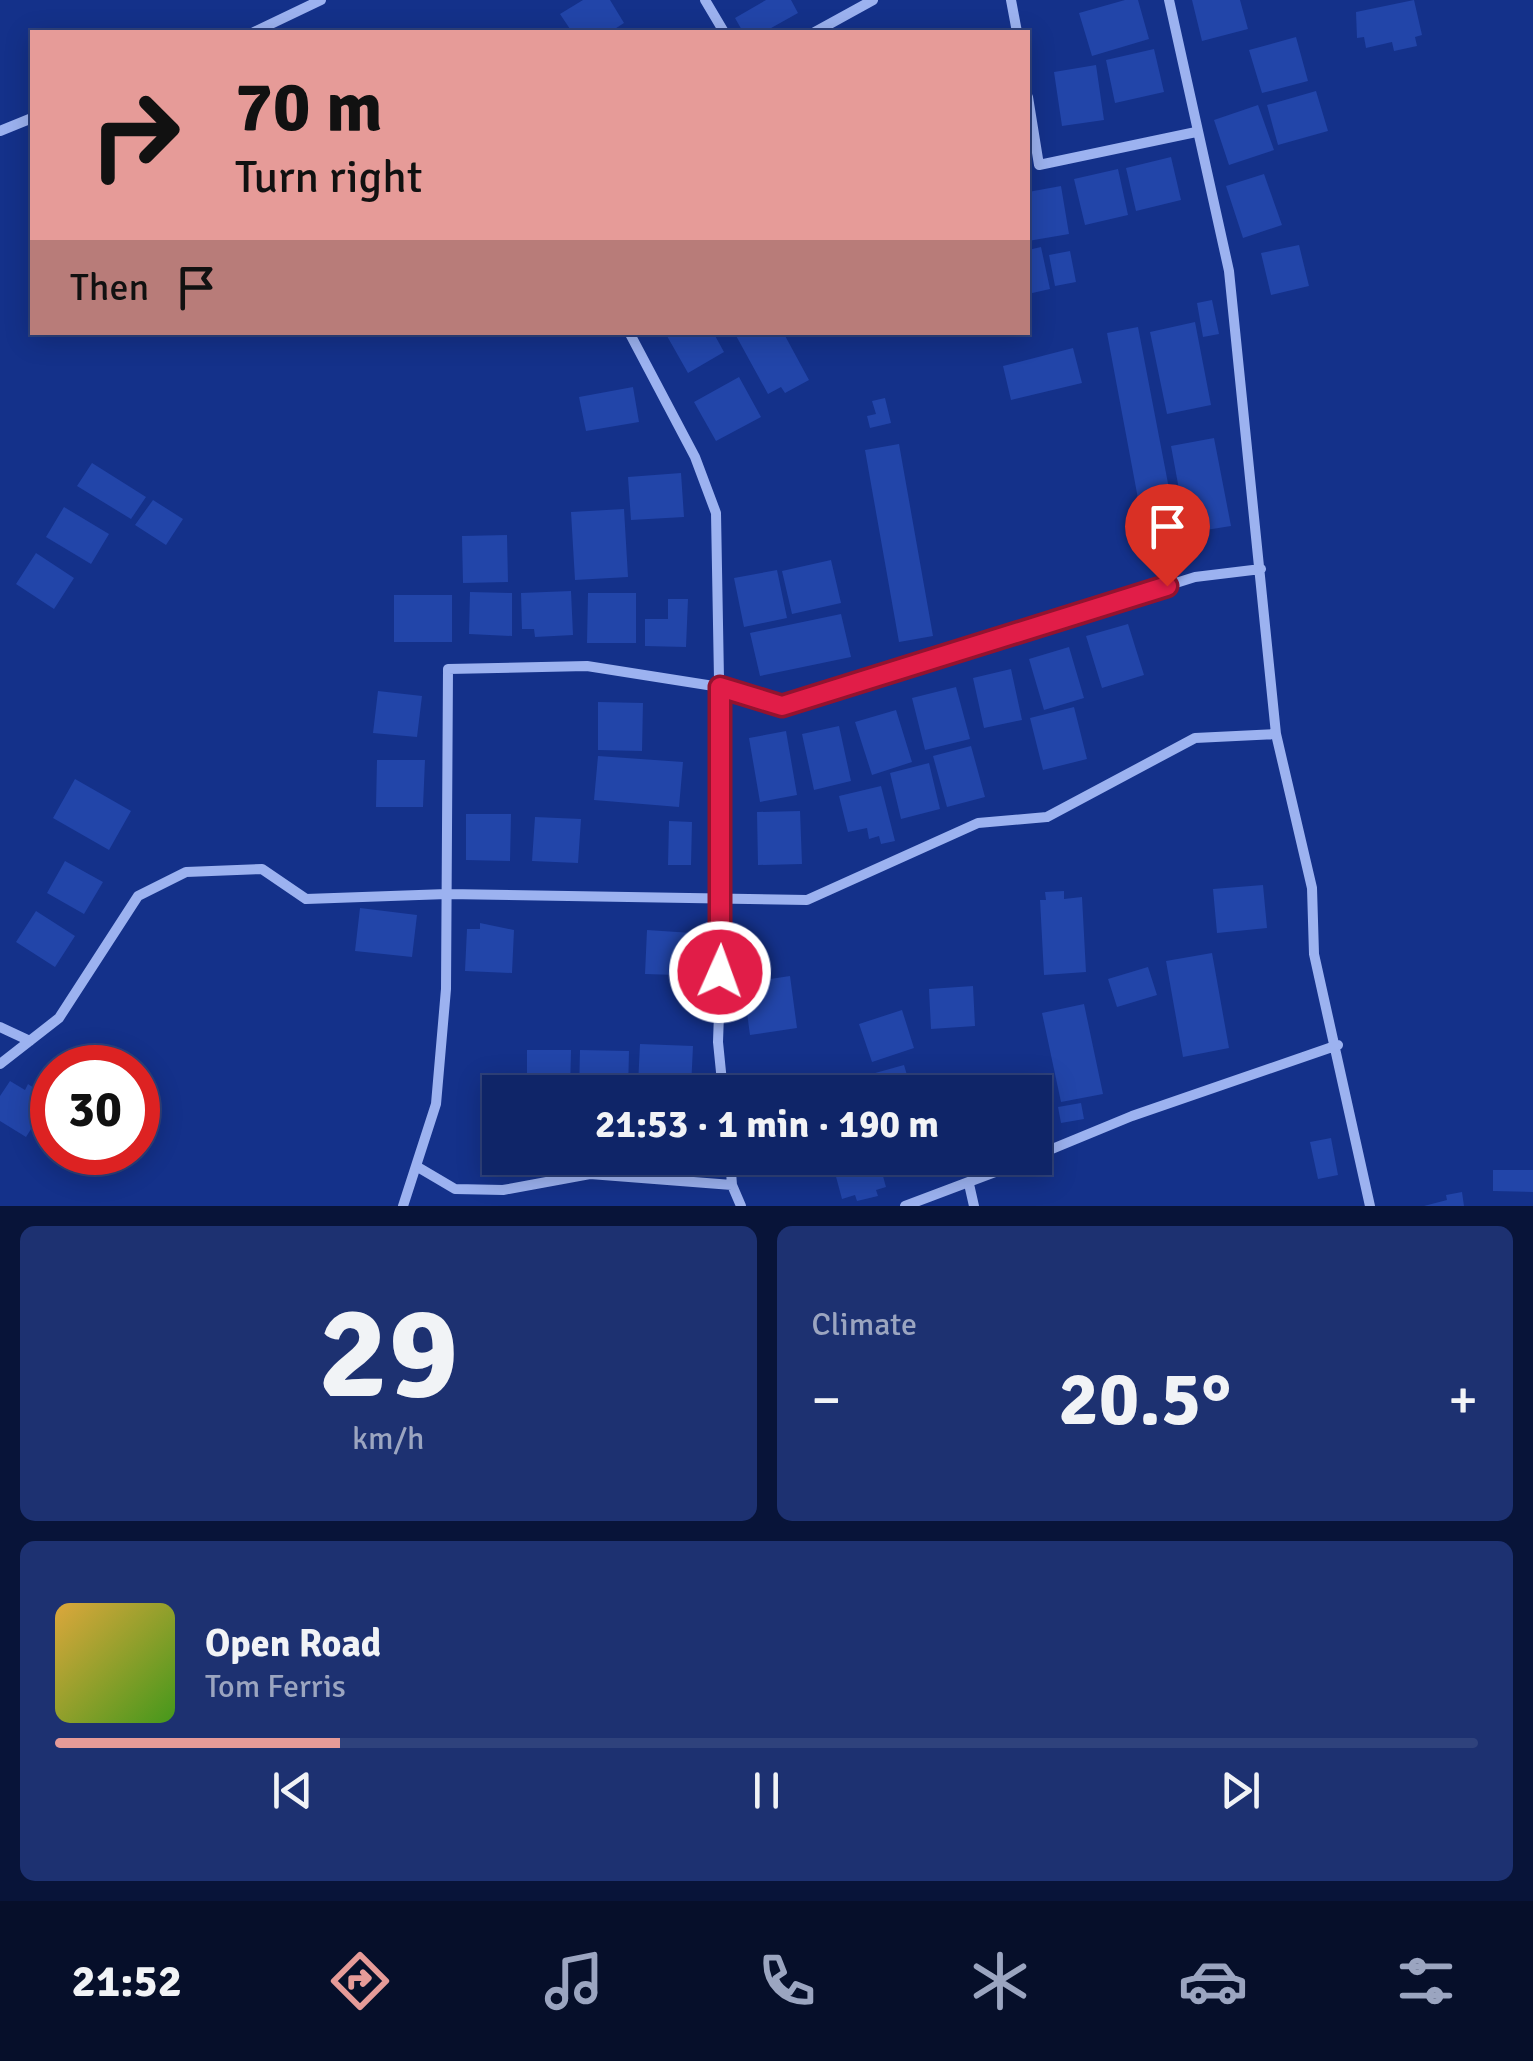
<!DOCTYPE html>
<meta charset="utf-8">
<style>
body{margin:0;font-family:Signika,sans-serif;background:#1d3171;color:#f1f3f6;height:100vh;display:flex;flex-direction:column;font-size:38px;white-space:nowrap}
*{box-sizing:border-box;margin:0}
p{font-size:32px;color:#9ba5c0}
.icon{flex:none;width:55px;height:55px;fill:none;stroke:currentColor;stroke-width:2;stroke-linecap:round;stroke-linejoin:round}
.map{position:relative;height:1206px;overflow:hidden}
.drawer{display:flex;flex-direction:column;gap:20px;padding:20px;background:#081439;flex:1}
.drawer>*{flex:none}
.top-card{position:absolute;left:30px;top:30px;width:1000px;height:305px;border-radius:0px;box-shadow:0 5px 25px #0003,0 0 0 2px #2f427c;background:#e69b98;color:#111;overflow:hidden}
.speed{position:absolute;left:30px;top:1045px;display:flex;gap:20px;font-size:50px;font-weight:700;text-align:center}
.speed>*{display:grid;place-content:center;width:130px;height:130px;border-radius:50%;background:#0f2568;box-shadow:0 5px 25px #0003,0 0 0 2px #2f427c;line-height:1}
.speed .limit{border:15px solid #d22;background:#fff;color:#111}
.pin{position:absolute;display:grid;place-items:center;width:85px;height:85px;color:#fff;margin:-102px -42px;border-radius:50% 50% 50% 0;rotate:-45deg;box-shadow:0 0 10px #0007}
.pin .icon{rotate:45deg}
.me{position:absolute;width:110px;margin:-55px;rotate:2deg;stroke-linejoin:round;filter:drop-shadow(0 0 8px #0008)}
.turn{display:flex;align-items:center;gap:35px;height:210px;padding:0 40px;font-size:45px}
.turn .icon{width:130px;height:130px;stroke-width:2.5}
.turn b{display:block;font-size:70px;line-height:85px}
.then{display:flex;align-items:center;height:95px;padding:0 40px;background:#0003;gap:20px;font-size:38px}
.big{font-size:75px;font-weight:800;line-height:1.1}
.drawer .widget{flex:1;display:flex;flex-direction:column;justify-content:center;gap:15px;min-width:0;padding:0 35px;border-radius:15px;background:#1d3171}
.drawer .dial{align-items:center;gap:0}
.dial b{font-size:130px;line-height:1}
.song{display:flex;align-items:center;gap:30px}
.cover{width:120px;height:120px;border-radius:15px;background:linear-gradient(135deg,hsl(40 70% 55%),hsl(100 70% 35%))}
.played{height:10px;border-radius:5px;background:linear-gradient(90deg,#e69b98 20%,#2f427c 20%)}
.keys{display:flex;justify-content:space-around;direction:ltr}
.heat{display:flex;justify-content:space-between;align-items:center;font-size:55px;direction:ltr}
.drawer .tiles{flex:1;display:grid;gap:20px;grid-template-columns:1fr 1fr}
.widget:last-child{grid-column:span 2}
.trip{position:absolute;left:482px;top:1075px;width:570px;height:100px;border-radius:0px;background:#0f2568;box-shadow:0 5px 25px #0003,0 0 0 2px #2f427c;font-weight:800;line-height:100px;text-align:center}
.dock{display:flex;height:160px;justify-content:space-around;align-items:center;background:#060f2a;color:#9ba5c0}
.dock .icon{width:70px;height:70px}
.dock .current{color:#e69b98}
.dock b{font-size:45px;color:#f1f3f6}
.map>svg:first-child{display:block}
</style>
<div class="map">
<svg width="1533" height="1206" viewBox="0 0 1533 1206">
<rect width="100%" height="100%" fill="#14318a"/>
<path fill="#2245a9" d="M583 0H610L624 23 610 32H572L560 14Z
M766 0H791L798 13 764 32H743L735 18Z
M1125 0H1138L1149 39 1092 56 1079 13Z
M1192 0H1240L1248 29 1202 41Z
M1414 0 1422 35 1415 37 1417 46 1394 51 1392 42 1366 48 1364 37 1357 38 1356 12Z
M1296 37 1308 81 1262 93 1249 50Z
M1154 49 1164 92 1115 103 1106 60Z
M1096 65 1104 120 1062 126 1054 72Z
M1316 91 1328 131 1278 145 1267 105Z
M1258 105 1274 150 1229 165 1214 120Z
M1171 157 1181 200 1136 211 1126 168Z
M1118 169 1128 215 1085 225 1074 179Z
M1264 174 1282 225 1243 238 1226 186Z
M1061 186 1069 234 1028 241V192Z
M1299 245 1309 286 1271 295 1261 253Z
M1041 247 1050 289 1028 294V250Z
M1070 251 1076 282 1055 286 1049 255Z
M1212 300 1219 334 1203 337 1197 303Z
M1195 322 1211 405 1167 414 1150 332Z
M1138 327 1180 546 1148 552 1107 333Z
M673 332H713L724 352 688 373 667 336Z
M734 332H783L809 380 785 393 781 387 768 394Z
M1073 348 1082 383 1011 400 1003 366Z
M739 377 761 417 716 441 694 402Z
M633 387 639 422 586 431 579 397Z
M885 398 891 423 870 428 867 416 876 414 872 401Z
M1214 438 1231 526 1187 533 1171 446Z
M899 444 933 636 899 642 865 450Z
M92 463 146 497 131 519 77 486Z
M681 473 684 517 631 520 628 477Z
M153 500 183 519 166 545 135 525Z
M64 507 109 534 91 564 46 537Z
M624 509 628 577 575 580 571 512Z
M507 535 508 582 463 583 462 536Z
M36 553 74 578 54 609 16 584Z
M831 560 841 603 792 614 782 571Z
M777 570 787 618 744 627 734 578Z
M571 591 573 635 535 637 534 629H522L521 593Z
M470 592 512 593V636L469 634Z
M588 593H636V643H587Z
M394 595H452V642H394Z
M668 599H688L686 647 645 646V619H668Z
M841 614 851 657 760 676 750 633Z
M1128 624 1144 675 1102 688 1086 636Z
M1069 647 1084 698 1044 710 1029 659Z
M1011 669 1022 720 984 728 973 678Z
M956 687 970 739 925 750 912 698Z
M378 691 422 696 417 737 373 733Z
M598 702 643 703 642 751 598 750Z
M1074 707 1087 759 1043 770 1030 718Z
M896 710 912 762 872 775 855 722Z
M839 726 851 781 814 790 802 734Z
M786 731 797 795 760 802 749 738Z
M971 746 985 797 947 807 933 756Z
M598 756 683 762 679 807 594 800Z
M377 760H425L423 807H376Z
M929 763 940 809 901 819 890 773Z
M75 779 131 811 109 850 53 818Z
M881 786 895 841 881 844 879 836 869 839 867 828 848 832 839 796Z
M800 811 802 864 758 865 757 812Z
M466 814H511L510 861 466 860Z
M535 817 581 819 578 863 532 861Z
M669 821 692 822 691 865H668Z
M65 861 103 882 84 914 47 893Z
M1263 885 1267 928 1217 933 1213 889Z
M1064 891V899L1082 897 1086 972 1044 975 1040 900H1046L1045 892Z
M360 908 417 915 412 957 355 951Z
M36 911 75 936 55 967 16 942Z
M480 923 514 930 512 973 465 971 467 929H480Z
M647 930 692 933 689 989 676 988 677 975 645 974Z
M1212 953 1229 1048 1183 1057 1166 961Z
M1148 967 1157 995 1117 1007 1108 979Z
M790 976 797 1028 750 1035 743 983Z
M973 986 975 1026 931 1029 929 989Z
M1084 1004 1103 1094 1061 1102 1042 1013Z
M902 1010 914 1048 872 1062 859 1024Z
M640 1044 693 1046 691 1088 638 1085Z
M527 1050H571L570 1092H527Z
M580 1050 629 1051 628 1092H579Z
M904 1065 912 1092H874L868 1075Z
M10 1081 25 1090 28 1084 43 1094 40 1099 47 1104 26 1137 0 1121V1096Z
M1081 1103 1084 1119 1061 1123 1058 1107Z
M1331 1138 1338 1175 1318 1179 1310 1142Z
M757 1158H809L761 1173Z
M831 1158H878L886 1187 876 1190 878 1196 857 1201 855 1195 842 1199Z
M893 1158H931L933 1165 898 1176Z
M1493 1170H1533V1192L1493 1191Z
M1462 1192 1464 1206H1424L1447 1200 1446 1195Z"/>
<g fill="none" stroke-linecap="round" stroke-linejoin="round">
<path stroke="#9cb2f0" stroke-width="10" d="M705 0 724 32
M1011 0 1017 32
M1169 0 1229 271 1276 734 1312 888 1314 954 1370 1206
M254 32 321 0
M815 32 873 0
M1028 97 1039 165 1196 132
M0 131 32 118
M629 332 695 457 716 513 723 901 718 1042 723 1092
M0 1027 30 1041
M0 1064 59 1018 138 896 186 872 262 869 306 899 447 894 807 900 978 823 1047 817 1195 738 1276 734
M1035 1156 1132 1116 1338 1045
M730 1158 732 1185 741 1206
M416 1166 455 1189 503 1190 590 1174 732 1185
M969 1184 974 1206
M403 1206 436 1104 446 989 448 669 587 666 720 687 782 706 1195 577 1261 569
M905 1206 1032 1158"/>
</g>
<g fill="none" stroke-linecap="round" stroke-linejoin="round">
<defs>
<path id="route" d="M720 972V687L782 706 1167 586"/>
</defs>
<use href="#route" stroke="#92132f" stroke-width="25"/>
<use href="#route" stroke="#e11d48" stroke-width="18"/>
</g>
</svg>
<div class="speed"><div class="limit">30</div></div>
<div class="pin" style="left:1167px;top:586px;background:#d93025"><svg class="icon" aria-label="arrive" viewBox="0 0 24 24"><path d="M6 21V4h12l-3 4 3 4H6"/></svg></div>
<svg class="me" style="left:720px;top:972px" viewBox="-20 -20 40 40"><circle r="17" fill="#e11d48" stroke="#fff" stroke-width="3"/><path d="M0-11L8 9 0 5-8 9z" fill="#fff"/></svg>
<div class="trip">21:53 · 1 min · 190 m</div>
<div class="top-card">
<div class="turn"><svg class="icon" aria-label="right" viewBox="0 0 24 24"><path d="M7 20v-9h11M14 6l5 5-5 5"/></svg><div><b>70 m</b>Turn right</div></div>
<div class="then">Then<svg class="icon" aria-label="arrive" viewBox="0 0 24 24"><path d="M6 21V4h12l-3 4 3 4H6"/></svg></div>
</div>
</div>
<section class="drawer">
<div class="tiles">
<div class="widget dial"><b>29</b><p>km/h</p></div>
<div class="widget"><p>Climate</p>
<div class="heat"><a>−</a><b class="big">20.5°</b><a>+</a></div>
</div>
<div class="widget">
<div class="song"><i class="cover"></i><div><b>Open Road</b><p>Tom Ferris</p></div></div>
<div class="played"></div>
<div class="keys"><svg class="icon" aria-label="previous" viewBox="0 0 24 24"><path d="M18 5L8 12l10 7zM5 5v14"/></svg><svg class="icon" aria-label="pause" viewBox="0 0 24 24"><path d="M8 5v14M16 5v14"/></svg><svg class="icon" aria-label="next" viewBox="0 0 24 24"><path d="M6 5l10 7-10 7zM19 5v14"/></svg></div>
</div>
</div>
</section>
<nav class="dock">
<b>21:52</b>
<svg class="icon current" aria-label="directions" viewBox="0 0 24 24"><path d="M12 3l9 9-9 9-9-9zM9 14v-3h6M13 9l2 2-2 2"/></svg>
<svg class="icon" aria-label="music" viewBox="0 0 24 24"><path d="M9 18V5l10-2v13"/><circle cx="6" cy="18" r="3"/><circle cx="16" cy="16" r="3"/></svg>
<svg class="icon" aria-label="phone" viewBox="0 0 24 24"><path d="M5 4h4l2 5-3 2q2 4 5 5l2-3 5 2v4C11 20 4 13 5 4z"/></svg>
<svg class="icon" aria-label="climate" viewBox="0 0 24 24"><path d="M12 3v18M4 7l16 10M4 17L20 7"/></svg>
<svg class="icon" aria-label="car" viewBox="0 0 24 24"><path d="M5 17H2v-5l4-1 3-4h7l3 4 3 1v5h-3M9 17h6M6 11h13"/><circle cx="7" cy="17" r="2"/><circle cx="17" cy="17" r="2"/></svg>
<svg class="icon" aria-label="filters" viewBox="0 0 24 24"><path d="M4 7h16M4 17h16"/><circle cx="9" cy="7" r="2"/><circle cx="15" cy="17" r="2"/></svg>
</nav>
